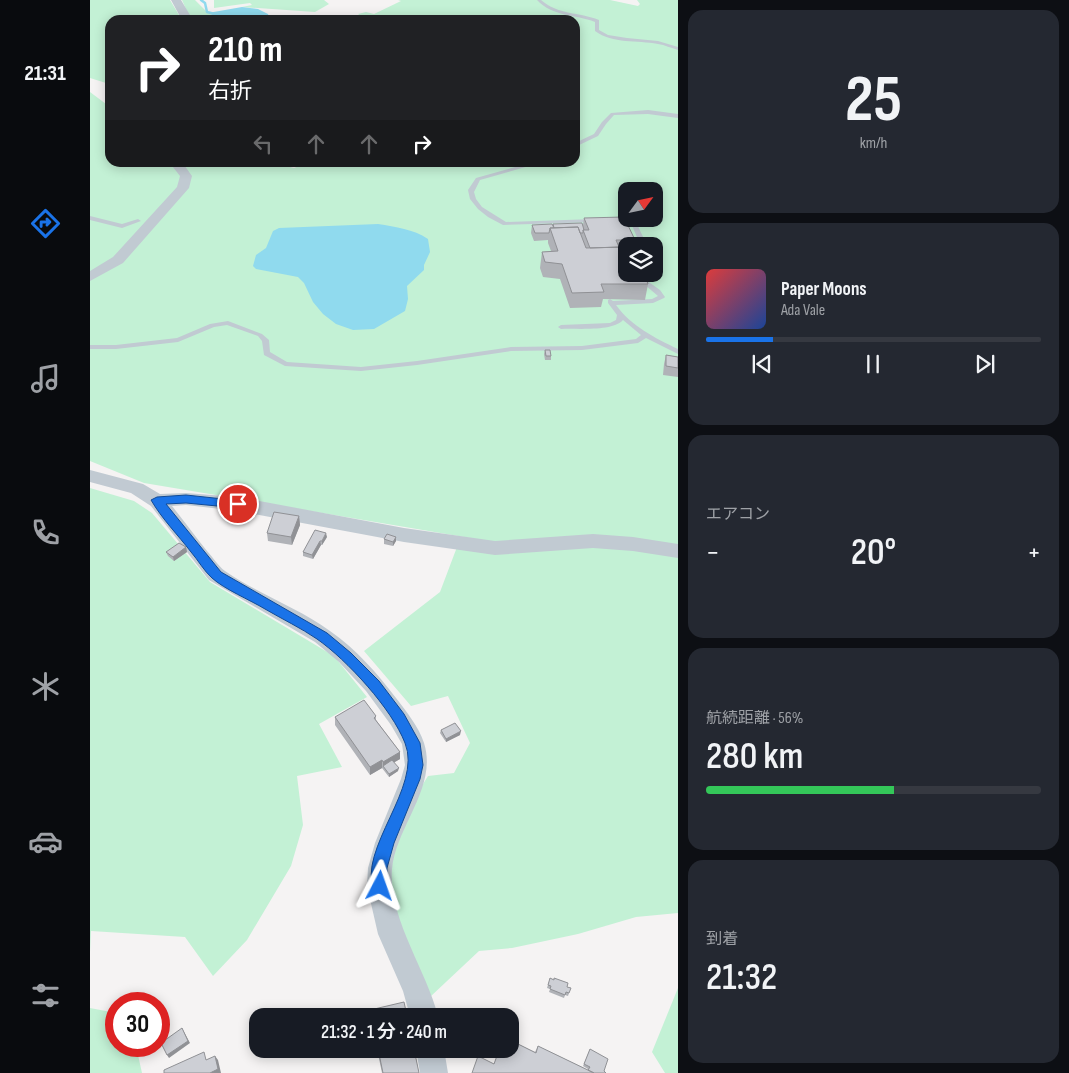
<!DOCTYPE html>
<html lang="ja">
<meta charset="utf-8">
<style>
body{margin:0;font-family:"Sofia Sans Condensed","Noto Sans JP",sans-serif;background:#242831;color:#f1f3f6;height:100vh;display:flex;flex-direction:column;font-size:19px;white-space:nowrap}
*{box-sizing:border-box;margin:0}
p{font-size:16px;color:#9ea1a6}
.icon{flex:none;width:28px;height:28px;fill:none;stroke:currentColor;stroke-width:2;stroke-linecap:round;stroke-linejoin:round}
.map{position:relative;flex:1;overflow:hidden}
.side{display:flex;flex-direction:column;gap:10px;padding:10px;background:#0d0f14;width:391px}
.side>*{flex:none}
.guide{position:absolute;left:15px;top:15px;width:475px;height:152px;border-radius:15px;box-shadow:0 2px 12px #0003;background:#202124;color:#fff;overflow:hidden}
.needle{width:32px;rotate:57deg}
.tools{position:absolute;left:528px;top:182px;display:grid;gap:10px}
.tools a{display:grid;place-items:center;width:45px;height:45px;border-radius:10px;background:#171b24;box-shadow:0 2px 12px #0003;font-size:25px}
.speed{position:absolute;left:15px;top:992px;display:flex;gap:10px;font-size:25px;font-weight:700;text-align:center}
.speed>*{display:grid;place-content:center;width:65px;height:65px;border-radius:50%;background:#171b24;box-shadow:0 2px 12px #0003;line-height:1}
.speed .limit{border:8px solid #d22;background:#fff;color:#111}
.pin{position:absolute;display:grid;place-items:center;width:42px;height:42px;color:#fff;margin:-21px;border:2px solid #fff;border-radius:50%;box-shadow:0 1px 5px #0007}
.me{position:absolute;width:55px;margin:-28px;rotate:4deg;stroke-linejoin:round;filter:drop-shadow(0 0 4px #0008)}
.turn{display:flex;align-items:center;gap:18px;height:105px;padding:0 20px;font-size:22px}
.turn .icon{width:65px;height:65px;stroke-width:2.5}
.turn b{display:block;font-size:35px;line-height:42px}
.lanes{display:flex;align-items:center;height:48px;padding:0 20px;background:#0003;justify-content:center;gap:25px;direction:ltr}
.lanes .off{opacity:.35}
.big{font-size:38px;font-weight:600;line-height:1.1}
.side .card{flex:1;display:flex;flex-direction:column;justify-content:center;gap:8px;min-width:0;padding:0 18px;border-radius:15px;background:#242831}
.side .dial{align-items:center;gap:0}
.dial b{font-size:65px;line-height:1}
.song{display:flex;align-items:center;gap:15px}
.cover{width:60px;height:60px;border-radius:8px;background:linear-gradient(135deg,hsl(0 70% 55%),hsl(220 70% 35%))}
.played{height:5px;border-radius:2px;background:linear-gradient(90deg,#1a73e8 20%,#363941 20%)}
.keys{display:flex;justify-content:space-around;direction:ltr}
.heat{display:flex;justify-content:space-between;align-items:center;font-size:28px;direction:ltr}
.charge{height:8px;border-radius:4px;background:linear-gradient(90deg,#34c759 56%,#363941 0)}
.trip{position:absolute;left:159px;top:1008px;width:270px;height:50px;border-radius:15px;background:#171b24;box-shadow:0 2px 12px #0003;font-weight:600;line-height:50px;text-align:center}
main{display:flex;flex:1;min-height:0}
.tabs{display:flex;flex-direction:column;width:90px;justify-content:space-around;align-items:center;background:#090b0e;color:#9ea1a6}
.tabs .icon{width:35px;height:35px}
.tabs .current{color:#1a73e8}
.tabs b{font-size:22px;color:#f1f3f6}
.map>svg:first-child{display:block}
</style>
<main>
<nav class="tabs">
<b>21:31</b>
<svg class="icon current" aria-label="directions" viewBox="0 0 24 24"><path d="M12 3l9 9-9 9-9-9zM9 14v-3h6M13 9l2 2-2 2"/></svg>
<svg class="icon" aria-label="music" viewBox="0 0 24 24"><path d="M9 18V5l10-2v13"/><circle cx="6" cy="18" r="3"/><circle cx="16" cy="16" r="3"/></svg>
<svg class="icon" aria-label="phone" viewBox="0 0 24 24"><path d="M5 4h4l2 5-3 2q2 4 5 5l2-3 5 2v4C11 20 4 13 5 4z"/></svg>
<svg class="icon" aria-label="climate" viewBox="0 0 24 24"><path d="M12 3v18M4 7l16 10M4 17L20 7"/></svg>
<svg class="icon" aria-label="car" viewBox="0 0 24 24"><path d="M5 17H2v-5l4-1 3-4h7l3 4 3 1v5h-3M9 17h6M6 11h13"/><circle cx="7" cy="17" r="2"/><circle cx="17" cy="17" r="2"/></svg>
<svg class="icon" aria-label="filters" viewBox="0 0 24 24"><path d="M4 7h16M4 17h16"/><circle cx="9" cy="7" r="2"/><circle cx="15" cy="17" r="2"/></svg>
</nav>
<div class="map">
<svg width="588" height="1073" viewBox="0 0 588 1073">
<rect width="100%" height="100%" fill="#f5f3f3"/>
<path fill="#c3f1d5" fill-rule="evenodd" d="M0 0H80L92 20H20V87L16 83 0 78Z
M92 0H105L118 13 134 20H104L99 16Z
M124 0H234L239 4 225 12 152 7 162 5 160 3 124 8Z
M308 0H520L548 6 550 4 547 0H588V913L546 917 488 934 422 948 389 951 340 997 293 890 310 821 338 776 364 773 380 743 358 696 321 706 274 651 350 592 367 547 440 548 54 483 0 461V92L20 107V162H181L204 168 219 162H485V20H270L273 18 268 14 276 12 284 14 311 1ZM536 191H564V219H536ZM536 246H564V274H536Z
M0 488 44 501 62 513 120 582 244 656 277 697 229 724 252 767 207 776 213 825 201 866 157 940 123 976 95 937 1 931 0 952Z
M588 988V1073H575L562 1052Z
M0 1008 26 1013V1046H46L52 1073H0Z"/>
<path fill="#90daee" d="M152 7 168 9 178 14 180 20H134L118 13Z
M288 224C306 227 323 229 338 239L340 252 334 265V270L317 286 318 299 315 311 284 329 263 330 246 324 233 314 223 302 214 283 208 277 166 269 163 266 166 255 176 248 183 231 189 228Z"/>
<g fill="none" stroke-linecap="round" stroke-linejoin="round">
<path stroke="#90daee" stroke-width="2.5" d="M111 0 115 3 117 12 125 14"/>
<path fill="#c1cad2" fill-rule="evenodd" d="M447 0H451C468 15 489 12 509 20V30L518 35 537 38 568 41 588 47V50C581 48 575 45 568 44 547 40 523 44 505 31V22C485 14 463 17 447 0Z
M558 110 588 114V118L558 114 524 115 516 124 508 136 485 147V143L504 134 512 122 521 113Z
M443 162H453L390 180 384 192 386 199 392 207 416 222 504 219 507 221 506 222 413 225 398 217 388 209 380 199 378 190 386 178Z
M0 216 32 224 48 219 51 221 32 228 0 220Z
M524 218 545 220 555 241 559 246H553L549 242 541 223 522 221 521 220Z
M549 274H555L553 278 570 290 575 297 574 298 563 303 526 305C541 326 565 338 588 349V354L556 338 548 343 492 350 421 351 327 365 271 371 195 366 174 355 172 341 168 336 137 325 124 327 88 342 26 349H0V345H26L87 338 120 324 138 321 172 334 179 340 180 352 197 362 271 367 327 361 421 347 492 346 546 339 551 335 533 320C522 332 487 328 471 329L468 327 471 325 520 323 526 320 527 315 518 303V300L520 299 523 301 562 299 568 296 548 279 547 278Z"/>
<path fill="#c1cad2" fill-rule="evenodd" d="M81 0H91L103 20H92Z
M79 162H92L102 176 99 188 33 263 0 281V271L23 257 87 187 90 176Z
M0 470 53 484 70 494 96 493 148 497 314 528 405 541 503 534 543 537 588 544V558L543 551 503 548 405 555 314 542 148 511 96 505 82 506C94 521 105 536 117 551 123 557 128 566 135 571 168 594 207 607 240 631 266 649 287 673 306 698 316 711 329 727 334 743 348 787 306 826 302 869 298 918 336 969 348 1016H320L313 991 288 934 277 886 278 868 285 843 311 779 315 765 312 744 301 725 276 691 249 662 225 642 119 580 61 506 41 493 0 482Z
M326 1049H354L358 1073H330Z"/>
</g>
<path fill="#b0b2b7" d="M494 218 545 240 543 246H536V274L558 284 555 300 513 299 511 307 480 308 470 279 453 277 450 268 452 252 461 251 458 243V240L444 241 441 233 442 225 463 226V224L493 225Z
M455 350 461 356V360H455L454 354Z
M576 355 588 357V377L573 375 574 364Z
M209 516 210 525 202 545 178 541 177 533Z
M237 537 232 545H231L223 559 213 556V552Z
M294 539 306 541 303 546 294 544Z
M96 547 97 552 84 561 78 556 76 552Z
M286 716V720L310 752V759L304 762 308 771 299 777 292 768 280 775 245 725V717Z
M351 730 370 735 356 742 350 733Z
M460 978 477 987 479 993 478 996 475 995 474 998 459 992 460 989 457 988Z
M422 1041 445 1052 448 1046 498 1070V1069L493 1066 500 1049 514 1071 404 1064 419 1052Z
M287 1049H324L329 1073H292Z"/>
<path fill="#909195" d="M209 516 210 525 202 545 201 537Z
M236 533 237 537 232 545V541Z
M306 537V541L303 546V542Z
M230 541 231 545 223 559 222 555Z
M96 547 97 552 84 561 83 557Z
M371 731 370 735 356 742V739Z
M310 752V759L295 768 293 766V762Z
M292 760V768L280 775V767Z
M309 768 308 771 299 777V774Z
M92 1028 100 1043 79 1058 77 1055Z
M125 1056 128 1060 131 1073H120Z"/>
<path fill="#cdcfd5" stroke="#909195" d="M534 217 545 240H526L529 247 500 248 493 230H499L494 218Z
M492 223 494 230H493V233H490L488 227 460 228 459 233H445L442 225 462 224 464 228 463 224Z
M488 227 496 248 536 247V274H554L558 284H511L514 292 482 293 472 264 455 262 452 252 468 251 460 228Z
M455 350H460L461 356H456Z
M576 355 588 357V368L576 366Z
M184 512 209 516 201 537 177 533Z
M225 530 236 533 232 541H230L222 555 213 552Z
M297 534 306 537 303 542 294 539Z
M89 543 96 547 83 557 76 552Z
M274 700 286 716 284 718 310 752 293 762 292 760 280 767 245 717Z
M365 723 371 731 356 739 351 730Z
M302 760 309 768 299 774 293 766Z
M460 978 464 980V978L478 983 477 987 481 988 479 993 476 992 475 995 460 989 461 986 458 985Z
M314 1002 317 1016H282L280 1010Z
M92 1028 98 1041 77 1055 71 1043Z
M422 1041 446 1053 448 1046 504 1073H382L388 1056 404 1064 408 1053 414 1056 415 1051 419 1052Z
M288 1049H324L329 1073H293Z
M500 1049 518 1059 514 1071 516 1073H504L498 1070 500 1067 494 1064Z
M114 1052 116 1060 125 1056 128 1069 120 1073H74V1070Z"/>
<path fill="#1a73e8" stroke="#114b97" d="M96 495 152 501 154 504 152 507 148 508 96 503 76 504 131 572 237 633 261 653 289 681 314 714 330 743 333 765 330 779 304 843 297 868V886L295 891 290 893 284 891C267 849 333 787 315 743 302 709 257 660 227 639 211 628 192 619 175 609 160 600 134 589 122 578 114 571 108 560 101 552 88 535 72 519 61 500L67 497Z"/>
</svg>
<div class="tools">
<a><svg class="needle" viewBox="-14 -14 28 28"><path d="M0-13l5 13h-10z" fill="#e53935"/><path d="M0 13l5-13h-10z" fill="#9ea1a6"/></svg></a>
<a><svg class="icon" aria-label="layers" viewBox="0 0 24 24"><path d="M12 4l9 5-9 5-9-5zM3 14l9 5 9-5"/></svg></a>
</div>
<div class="speed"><div class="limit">30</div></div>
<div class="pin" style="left:148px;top:504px;background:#d93025"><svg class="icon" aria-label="arrive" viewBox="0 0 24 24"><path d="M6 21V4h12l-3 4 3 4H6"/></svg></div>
<svg class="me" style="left:290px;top:886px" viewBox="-20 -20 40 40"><path d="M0-17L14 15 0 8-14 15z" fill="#1a73e8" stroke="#fff" stroke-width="4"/></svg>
<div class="trip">21:32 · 1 分 · 240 m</div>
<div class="guide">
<div class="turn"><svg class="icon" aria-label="right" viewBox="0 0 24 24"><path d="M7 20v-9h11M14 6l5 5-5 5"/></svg><div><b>210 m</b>右折</div></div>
<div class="lanes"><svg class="icon off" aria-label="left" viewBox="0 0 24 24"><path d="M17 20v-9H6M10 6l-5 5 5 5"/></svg><svg class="icon off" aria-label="ahead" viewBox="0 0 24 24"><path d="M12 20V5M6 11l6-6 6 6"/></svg><svg class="icon off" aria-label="ahead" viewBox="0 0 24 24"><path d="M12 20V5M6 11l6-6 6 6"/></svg><svg class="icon" aria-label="right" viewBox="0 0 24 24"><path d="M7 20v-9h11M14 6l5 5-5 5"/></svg></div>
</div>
</div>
<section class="side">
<div class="card dial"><b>25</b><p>km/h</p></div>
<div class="card">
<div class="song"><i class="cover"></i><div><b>Paper Moons</b><p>Ada Vale</p></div></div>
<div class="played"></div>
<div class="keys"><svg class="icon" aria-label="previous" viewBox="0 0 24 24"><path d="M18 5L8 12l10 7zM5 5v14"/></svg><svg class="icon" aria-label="pause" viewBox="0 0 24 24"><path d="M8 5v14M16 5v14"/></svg><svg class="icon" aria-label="next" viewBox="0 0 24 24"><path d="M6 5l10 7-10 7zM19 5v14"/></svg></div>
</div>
<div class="card"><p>エアコン</p>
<div class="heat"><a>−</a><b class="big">20°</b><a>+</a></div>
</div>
<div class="card"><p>航続距離 · 56%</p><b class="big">280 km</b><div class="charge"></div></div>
<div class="card"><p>到着</p><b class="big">21:32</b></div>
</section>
</main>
